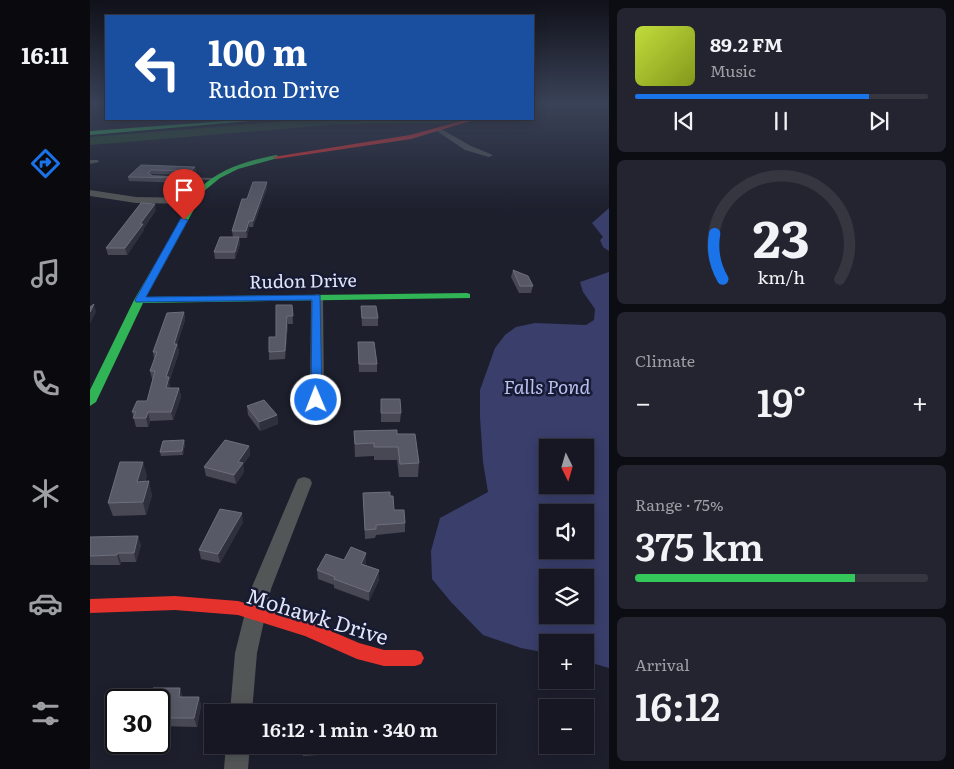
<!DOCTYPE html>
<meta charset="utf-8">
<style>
body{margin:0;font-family:Literata,serif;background:#23242f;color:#f1f3f6;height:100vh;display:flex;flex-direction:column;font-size:19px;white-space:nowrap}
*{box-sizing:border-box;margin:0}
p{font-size:16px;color:#9e9fa5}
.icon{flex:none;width:28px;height:28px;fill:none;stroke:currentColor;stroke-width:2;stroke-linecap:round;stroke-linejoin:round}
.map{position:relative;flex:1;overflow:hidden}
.sheet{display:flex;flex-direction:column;gap:8px;padding:8px;background:#0c0d13;width:345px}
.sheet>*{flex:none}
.banner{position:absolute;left:15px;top:15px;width:429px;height:105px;border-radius:0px;box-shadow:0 2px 12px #0003,0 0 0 1px #353640;background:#1a4fa0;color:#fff;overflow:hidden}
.needle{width:32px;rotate:175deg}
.controls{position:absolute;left:449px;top:439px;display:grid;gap:10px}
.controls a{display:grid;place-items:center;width:55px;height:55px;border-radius:0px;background:#161722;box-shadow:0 2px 12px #0003,0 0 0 1px #353640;font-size:25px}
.speed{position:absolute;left:15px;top:689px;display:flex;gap:10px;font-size:25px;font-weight:700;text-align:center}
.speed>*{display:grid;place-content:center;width:65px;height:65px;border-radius:50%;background:#161722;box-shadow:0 2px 12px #0003,0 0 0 1px #353640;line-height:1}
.speed .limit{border:2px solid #111;border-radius:8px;background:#fff;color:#111}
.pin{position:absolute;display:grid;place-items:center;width:42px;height:42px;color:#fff;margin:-51px -21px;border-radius:50% 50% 50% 0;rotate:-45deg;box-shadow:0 0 5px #0007}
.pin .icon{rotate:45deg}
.me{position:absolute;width:55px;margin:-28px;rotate:359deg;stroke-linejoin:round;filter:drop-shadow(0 0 4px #0008)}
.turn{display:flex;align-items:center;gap:18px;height:105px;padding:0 20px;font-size:22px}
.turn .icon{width:65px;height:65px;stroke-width:2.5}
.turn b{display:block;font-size:35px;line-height:42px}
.big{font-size:38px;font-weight:600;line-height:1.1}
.sheet .widget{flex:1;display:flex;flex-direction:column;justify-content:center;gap:8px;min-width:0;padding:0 18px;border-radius:8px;background:#23242f}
.sheet .dial{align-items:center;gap:0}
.dial svg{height:130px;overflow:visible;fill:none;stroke:#353640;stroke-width:7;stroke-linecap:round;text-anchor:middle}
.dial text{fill:#f1f3f6;stroke:none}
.song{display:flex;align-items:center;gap:15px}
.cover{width:60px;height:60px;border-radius:8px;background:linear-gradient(135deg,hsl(70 70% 55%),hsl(70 70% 35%))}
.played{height:5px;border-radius:2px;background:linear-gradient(90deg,#1a73e8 80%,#353640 80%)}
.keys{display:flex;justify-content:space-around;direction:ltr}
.heat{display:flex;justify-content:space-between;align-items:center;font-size:28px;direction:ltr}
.charge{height:8px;border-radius:4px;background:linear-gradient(90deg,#34c759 75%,#353640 0)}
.trip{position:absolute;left:114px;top:704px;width:292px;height:50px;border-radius:0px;background:#161722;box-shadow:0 2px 12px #0003,0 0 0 1px #353640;font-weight:600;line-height:50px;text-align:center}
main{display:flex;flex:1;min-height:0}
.tabs{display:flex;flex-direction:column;width:90px;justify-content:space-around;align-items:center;background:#09090e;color:#9e9fa5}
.tabs .icon{width:35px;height:35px}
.tabs .on{color:#1a73e8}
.tabs b{font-size:22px;color:#f1f3f6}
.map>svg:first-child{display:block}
</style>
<main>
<nav class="tabs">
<b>16:11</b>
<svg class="icon on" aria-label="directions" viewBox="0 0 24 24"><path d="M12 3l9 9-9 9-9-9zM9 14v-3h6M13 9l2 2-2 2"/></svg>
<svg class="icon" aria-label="music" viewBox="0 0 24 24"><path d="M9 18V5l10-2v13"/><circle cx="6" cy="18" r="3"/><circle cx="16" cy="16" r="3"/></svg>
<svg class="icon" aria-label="phone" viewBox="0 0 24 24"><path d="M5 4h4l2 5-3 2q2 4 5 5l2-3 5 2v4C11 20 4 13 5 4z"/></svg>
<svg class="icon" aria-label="climate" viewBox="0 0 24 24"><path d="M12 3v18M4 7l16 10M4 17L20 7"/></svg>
<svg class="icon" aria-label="car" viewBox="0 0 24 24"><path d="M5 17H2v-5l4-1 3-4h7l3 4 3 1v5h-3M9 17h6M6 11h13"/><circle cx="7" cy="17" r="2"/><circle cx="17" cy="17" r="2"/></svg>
<svg class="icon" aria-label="filters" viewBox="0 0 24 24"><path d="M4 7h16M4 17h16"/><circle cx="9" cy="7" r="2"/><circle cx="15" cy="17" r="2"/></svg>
</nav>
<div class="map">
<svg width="519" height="769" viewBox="0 0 519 769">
<rect width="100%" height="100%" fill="#1d1f2d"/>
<path fill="#244827" d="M222 119H377L366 123 250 124 0 145V137Z"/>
<path fill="#393e6b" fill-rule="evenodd" d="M519 208V251L513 247 510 240 513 237 502 223Z
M519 272V668L495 661V642H458L457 653 431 648 393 635 361 602 342 579 341 551 350 518 398 492 393 462 390 417V390L405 348 415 335 426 327 445 323 496 325 504 320 505 309 493 292 490 282ZM458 448H495V485H458ZM458 512H495V550H458ZM458 578H495V615H458Z"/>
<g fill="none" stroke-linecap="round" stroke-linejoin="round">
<path fill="#535656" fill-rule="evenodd" d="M62 176 123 178 125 179 123 180 63 178 61 177Z"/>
<path fill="#535656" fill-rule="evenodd" d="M347 129H351L381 146 403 155 399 157 375 150 347 131Z
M0 160H8L9 162 0 164Z
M0 190 46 197 105 198 109 201 105 204 46 203 0 196Z
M227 294 233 297 234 400 232 403H222L220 400 221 297Z
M214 477 220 479 222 483 181 589 167 653 162 712H140L145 653 161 589 206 483 208 479Z
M136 745H160L158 769H134Z"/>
<path fill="#30b455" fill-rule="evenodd" d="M163 119H183L0 135V131Z
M186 155 188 156V158L148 169 130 178 114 191 56 297 377 293 380 294V298L53 303 6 402 0 406V390L44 300 109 189C131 168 157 161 186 155Z"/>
<path fill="#e5322d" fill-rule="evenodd" d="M379 119H387L321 139 186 159 183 157 320 135Z
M85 596 148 601 218 621 269 643 294 650H325L331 652 334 658 331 664 325 666H294L267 659 215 636 148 615 85 610 0 613V599Z"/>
</g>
<path fill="#474854" d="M51 165 105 167 106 172 102 175 62 174 61 175 96 177V181L95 183 39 181 38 177Z
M177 188 163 227H159L157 238H149L150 244 145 259H125L124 252 143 237 142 231 157 199Z
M66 210 54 228V230L37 255H18L16 248Z
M423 270 443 286 441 293H429L421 277Z
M202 305 203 324H198L195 359 179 360V352Z
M271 306 288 318V326H272Z
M94 312 95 320 87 344 89 352 79 382 80 386V388H89L91 397 83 420 60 421 58 427H46L42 412 57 401 63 379H62L60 371 64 359 63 352Z
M268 342 287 364V372H269Z
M291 399 311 413 310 422H291Z
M157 406 187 415 188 424 170 431 158 415Z
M264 431 307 434 329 463 328 477H309L307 460H284V456L265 457Z
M94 440 95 444 93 455 71 456 70 452Z
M159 446 160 455 153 465 154 472 146 484 116 476 114 467Z
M57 475 55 482 62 495 56 515 23 516 18 503Z
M273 493 300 496 304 510 315 523V532L286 535 285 538 275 539Z
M153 522 130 563 111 559 109 550Z
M0 537 51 545 46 562H31L30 565H0Z
M276 553V562L275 565 289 570V580L279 601 244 588V585L228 579 227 570Z
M93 697H109L111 706 107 727 69 726V700Z
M212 745H242L243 754 213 756Z"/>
<path fill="#2f303d" d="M105 167 106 172 102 175 101 171Z
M177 182V188L163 227V221Z
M65 204 66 210 54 228V230L37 255 35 248 50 224Z
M159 221V227L157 238 156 231Z
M149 237 150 244 145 259V252Z
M4 304 6 312 0 324V312Z
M94 312 95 320 87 344 89 352 79 382 80 386 78 397 76 388V377L84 344Z
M197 316 198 324 195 359V351Z
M89 388 91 397 83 420 81 412Z
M58 412 60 421 58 427 56 418Z
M187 415 188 424 170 431 169 422Z
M94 440 95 444 93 455 92 451Z
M159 446 160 455 153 465 154 472 146 484 144 475 148 462Z
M53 462 57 475 51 495 47 482Z
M59 481 62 495 56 515 53 502Z
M152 513 153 522 130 563 128 554Z
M48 536 51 545 46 562 44 553Z
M28 553 31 562 30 565 27 555Z
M276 553V562L271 573V564Z
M289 570V580L279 601V592Z
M90 688 93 697H89Z
M109 697 111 706 107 727 104 718Z"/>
<path fill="#575966" stroke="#6d6f7c" d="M51 165 105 167 101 171 61 170 58 173 62 176 96 177 94 178 38 177Z
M163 182H177L163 221H159L156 231H142L152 199H157Z
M51 203 65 204 50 224H53L35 248H16Z
M130 237H149L145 252H124Z
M423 270 438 276 443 286H430Z
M4 304 0 312V307Z
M186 305H202L203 316H197L195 351 179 352V337H186Z
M271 306H286L288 318H272Z
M94 312 84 344H87L76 377H79L76 388H89L81 412H58L56 418H43L46 412H42L47 401H57L65 371H60L67 352H63L77 313Z
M268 342H284L287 364H269Z
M291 399H310L311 413H291Z
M174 400 187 415 169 422 157 406Z
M307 430V434H325L329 463 310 464 308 447H284V443L265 444 264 431Z
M94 440 92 451 70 452 73 441Z
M135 440 159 446 148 462 153 463 144 475 114 467Z
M30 462H53L47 482 59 481 53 502 18 503Z
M300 492V496H303L304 510H314L315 523 286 525V529L275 530 273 493Z
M130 509 152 513 128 554 109 550Z
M48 536 44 553H28L27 555 0 556V537Z
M261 547 276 553 271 564 289 570 279 592 244 579 245 577 227 570 236 554 254 560Z
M63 688H90L89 697H109L104 718H69V700H31L33 692H62Z
M241 705V712H212V707Z
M212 745H242V746L212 747Z"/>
<linearGradient id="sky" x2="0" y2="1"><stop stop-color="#101119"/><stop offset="0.49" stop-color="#3a4257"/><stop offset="1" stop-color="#3a4257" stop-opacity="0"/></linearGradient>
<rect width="519" height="211" fill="url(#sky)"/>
<path fill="#1a73e8" stroke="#114b97" d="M91 218 98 220 56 297 230 295 232 400 231 402H222L221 400 222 300 46 302 45 300Z"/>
<g text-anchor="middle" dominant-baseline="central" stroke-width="5" stroke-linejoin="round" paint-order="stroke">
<g font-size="18" fill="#e2e5f7" stroke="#171a33">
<text transform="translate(213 280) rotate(-1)">Rudon Drive</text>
</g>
<g font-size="19" font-style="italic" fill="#bac2f1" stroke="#171a33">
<text x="457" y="386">Falls Pond</text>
</g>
<g font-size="21" fill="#e2e5f7" stroke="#171a33">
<text transform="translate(228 615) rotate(17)">Mohawk Drive</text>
</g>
</g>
</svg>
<div class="controls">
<a><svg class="needle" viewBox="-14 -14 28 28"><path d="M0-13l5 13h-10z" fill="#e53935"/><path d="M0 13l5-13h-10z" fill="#9e9fa5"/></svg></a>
<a><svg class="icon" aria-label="sound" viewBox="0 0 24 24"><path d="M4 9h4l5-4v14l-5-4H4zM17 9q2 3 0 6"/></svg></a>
<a><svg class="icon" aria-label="layers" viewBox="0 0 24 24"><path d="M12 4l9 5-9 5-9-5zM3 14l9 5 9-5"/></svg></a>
<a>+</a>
<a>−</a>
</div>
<div class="speed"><div class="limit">30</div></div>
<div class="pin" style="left:94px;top:220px;background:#d93025"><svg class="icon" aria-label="arrive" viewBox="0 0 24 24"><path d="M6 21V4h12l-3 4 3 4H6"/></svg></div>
<svg class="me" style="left:226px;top:400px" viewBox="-20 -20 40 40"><circle r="17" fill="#1a73e8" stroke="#fff" stroke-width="3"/><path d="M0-11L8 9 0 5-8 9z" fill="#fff"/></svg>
<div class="trip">16:12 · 1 min · 340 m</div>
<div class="banner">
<div class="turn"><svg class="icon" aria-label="left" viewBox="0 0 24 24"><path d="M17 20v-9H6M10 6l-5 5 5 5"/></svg><div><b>100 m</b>Rudon Drive</div></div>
</div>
</div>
<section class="sheet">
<div class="widget">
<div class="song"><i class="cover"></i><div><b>89.2 FM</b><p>Music</p></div></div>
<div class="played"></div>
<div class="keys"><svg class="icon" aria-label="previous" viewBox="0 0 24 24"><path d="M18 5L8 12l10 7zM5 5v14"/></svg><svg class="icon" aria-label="pause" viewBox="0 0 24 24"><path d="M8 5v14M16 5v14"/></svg><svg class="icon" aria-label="next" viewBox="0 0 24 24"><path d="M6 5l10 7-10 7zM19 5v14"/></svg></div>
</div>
<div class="widget dial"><svg viewBox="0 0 100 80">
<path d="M14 69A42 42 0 1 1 86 69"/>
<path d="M14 69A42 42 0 0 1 9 41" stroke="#1a73e8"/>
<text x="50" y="56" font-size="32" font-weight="700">23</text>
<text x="50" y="72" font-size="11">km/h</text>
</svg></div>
<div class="widget"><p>Climate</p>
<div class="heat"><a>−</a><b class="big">19°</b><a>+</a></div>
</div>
<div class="widget"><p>Range · 75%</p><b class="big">375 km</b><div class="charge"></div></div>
<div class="widget"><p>Arrival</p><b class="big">16:12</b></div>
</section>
</main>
